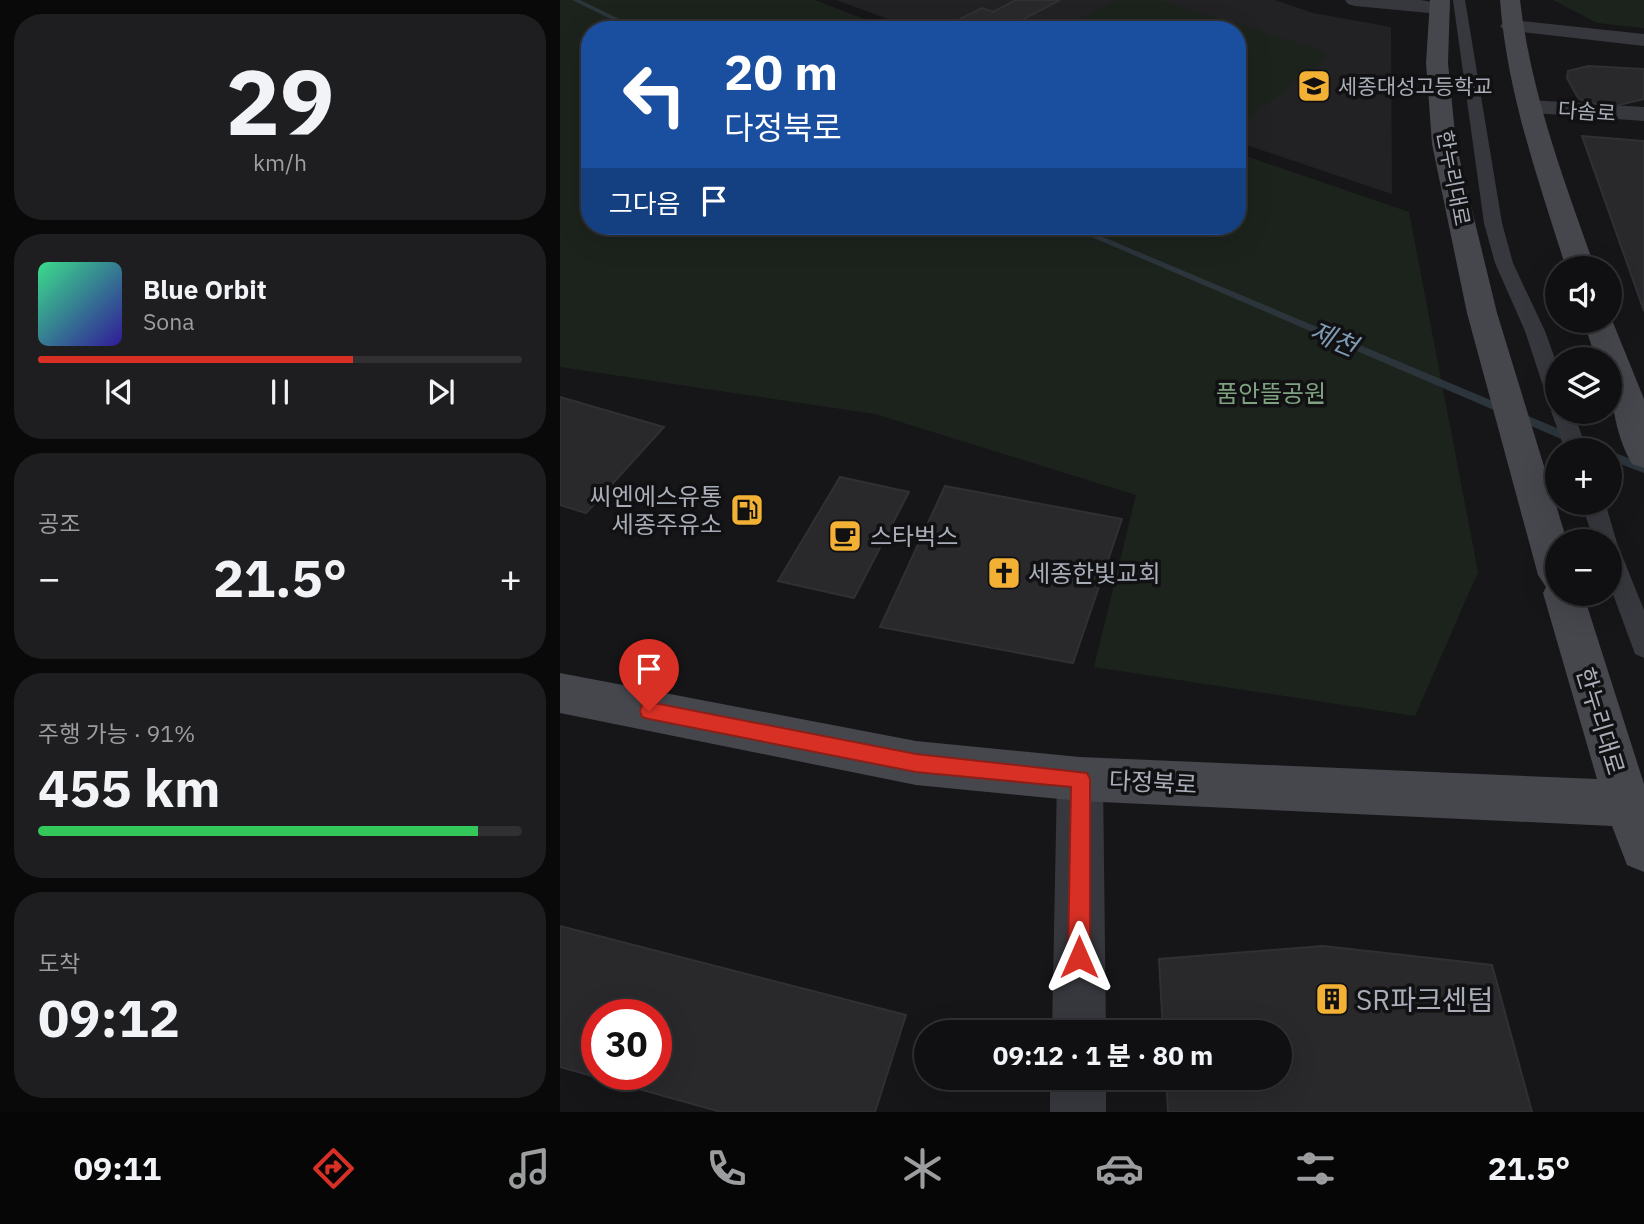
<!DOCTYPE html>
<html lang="ko">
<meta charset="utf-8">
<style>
body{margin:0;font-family:"IBM Plex Sans","Noto Sans KR",sans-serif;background:#1e1e20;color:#f1f3f6;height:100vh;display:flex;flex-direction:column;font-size:26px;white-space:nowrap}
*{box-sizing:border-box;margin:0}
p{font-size:23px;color:#9c9d9f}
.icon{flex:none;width:38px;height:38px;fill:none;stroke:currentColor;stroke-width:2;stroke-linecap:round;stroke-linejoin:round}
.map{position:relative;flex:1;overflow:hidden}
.panel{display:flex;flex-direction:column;gap:14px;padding:14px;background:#09090a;width:560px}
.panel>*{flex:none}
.top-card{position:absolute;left:21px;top:21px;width:665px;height:214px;border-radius:28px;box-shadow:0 7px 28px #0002,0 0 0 2px #303032;background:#1a4fa0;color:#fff;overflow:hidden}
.buttons{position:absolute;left:985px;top:256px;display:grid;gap:14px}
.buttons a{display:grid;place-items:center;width:77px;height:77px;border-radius:50%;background:#101012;box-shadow:0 7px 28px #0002,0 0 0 2px #303032;font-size:35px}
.speed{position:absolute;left:21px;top:999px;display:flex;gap:14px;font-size:35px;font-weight:700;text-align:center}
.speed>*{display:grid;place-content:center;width:91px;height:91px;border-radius:50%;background:#101012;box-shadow:0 7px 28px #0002,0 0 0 2px #303032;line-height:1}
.speed .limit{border:10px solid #d22;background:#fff;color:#111}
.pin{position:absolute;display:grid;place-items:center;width:60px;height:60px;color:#fff;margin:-72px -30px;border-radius:50% 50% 50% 0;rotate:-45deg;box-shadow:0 0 7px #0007}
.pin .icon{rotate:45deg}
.me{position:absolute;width:77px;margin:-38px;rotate:0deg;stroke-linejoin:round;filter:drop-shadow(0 0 5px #0008)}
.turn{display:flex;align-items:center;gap:24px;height:147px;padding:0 28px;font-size:32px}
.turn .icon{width:91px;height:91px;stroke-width:2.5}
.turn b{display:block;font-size:49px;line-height:60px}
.then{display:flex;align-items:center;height:66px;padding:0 28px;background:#0003;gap:14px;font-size:26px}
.big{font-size:52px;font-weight:800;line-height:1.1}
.panel .widget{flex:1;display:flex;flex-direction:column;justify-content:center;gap:10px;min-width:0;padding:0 24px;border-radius:28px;background:#1e1e20}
.panel .dial{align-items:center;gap:0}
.dial b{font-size:91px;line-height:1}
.song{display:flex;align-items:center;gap:21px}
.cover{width:84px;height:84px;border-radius:10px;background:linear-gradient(135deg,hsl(150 70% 55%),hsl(250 70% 35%))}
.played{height:7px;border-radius:4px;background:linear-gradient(90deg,#d93025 65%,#303032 65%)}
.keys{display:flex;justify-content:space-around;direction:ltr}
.heat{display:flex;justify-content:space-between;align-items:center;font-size:38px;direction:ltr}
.charge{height:10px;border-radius:5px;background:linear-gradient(90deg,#34c759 91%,#303032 0)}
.trip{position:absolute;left:354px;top:1020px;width:378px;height:70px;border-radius:35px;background:#101012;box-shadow:0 7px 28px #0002,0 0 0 2px #303032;font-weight:800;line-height:70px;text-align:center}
.menu{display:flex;height:112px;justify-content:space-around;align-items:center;background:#060607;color:#9c9d9f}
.menu .icon{width:49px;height:49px}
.menu .active{color:#d93025}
.menu b{font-size:32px;color:#f1f3f6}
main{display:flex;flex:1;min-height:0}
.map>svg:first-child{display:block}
</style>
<main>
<section class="panel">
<div class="widget dial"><b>29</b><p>km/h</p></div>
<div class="widget">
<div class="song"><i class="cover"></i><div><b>Blue Orbit</b><p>Sona</p></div></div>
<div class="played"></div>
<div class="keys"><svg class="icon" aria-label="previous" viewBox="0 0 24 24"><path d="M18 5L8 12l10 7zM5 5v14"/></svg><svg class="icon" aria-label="pause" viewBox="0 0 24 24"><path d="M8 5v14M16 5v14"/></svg><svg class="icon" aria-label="next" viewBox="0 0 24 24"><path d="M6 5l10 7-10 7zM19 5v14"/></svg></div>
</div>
<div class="widget"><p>공조</p>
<div class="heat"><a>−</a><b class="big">21.5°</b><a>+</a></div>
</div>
<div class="widget"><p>주행 가능 · 91%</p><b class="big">455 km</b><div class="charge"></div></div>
<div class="widget"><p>도착</p><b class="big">09:12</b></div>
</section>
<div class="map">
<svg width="1084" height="1112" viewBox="0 0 1084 1112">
<rect width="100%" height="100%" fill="#161618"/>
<path fill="#222225" d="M276 0H715L753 13 831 27 832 194 677 142V30H358Z"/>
<path fill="#1c231d" d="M0 0H255L332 30H30V226H677V153L849 212 918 572 855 716 534 667 576 495 315 414 0 367Z
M554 0H600L757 49 769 57 684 121H677V30H501Z
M993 0H1084V28L1037 23Z"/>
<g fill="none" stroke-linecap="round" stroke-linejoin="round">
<path fill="#2c353c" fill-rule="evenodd" d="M12 0H20L82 30H73Z
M506 226H517L1042 447 1043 450H1027Z
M1050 451 1084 464V473L1050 460Z"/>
</g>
<path fill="#29292c" stroke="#303034" stroke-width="2" fill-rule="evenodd" d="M456 0H500L442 30H378L422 8 433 12Z
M1028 66 1084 69V99L1059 105 1028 103 1018 98 1007 78 1008 71Z
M1022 136 1084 141V311Z
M0 397 104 427 26 513 0 505Z
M280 477 349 492 294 598 218 581Z
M385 486 562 519 513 663 320 627Z
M0 926 346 1015 315 1112H161L0 1067ZM37 1015H96V1074H37Z
M763 946 932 965 972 1112H608L606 1078H719V1032H603L599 959Z"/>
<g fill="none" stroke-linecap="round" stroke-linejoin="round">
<path fill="#37383d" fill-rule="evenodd" d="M893 0H905L942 223 953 263 985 331 998 367V411H1013L1027 450H1005L991 411 996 405 991 403 987 398 965 331 935 263 924 223Z
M1021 502H1045L1057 543 1084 610V658L1075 654 1050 586V541H1034Z"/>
<path fill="#37383d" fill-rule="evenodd" d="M785 0H860L887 4 890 8 887 12 880 14 795 6 788 4Z
M951 20 1084 34V46L944 30 940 26 944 22Z
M970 100 1084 107V121L962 112 958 107 962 102Z
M520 757 536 763 543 779 546 1032H492L497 779 504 763Z
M490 1078H546V1112H490Z"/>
<path fill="#45474d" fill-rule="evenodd" d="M870 0H890L888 63 896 144 937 313 1007 541H998V593H1023L1084 784V872L1067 865 1052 826 520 801 356 785 0 713V673L356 741 520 757 1037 779 983 593 986 587 978 575 907 313 872 144 866 63Z
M940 0H960C971 94 1004 180 1035 268H1006C978 179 947 93 940 0Z
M1050 315 1084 399V468L1072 464C1054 433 1050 394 1050 359H1036L1023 320H1050Z"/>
</g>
<path fill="#d93025" stroke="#8d1f18" stroke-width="2" d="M89 702 356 754 527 773 530 779V957L527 964 519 967 511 964 508 957 511 787 356 772 89 719 82 717 80 711 82 705Z"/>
<defs>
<symbol id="school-square" viewBox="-11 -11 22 22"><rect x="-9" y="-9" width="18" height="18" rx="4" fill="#f2b134" stroke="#111113"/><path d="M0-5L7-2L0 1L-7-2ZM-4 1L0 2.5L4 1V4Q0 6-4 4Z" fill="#111"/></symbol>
<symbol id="fuel-square" viewBox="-11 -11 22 22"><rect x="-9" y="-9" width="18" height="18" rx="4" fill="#f2b134" stroke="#111113"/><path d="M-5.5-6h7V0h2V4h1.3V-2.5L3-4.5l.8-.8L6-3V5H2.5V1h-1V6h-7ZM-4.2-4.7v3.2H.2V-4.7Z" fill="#111"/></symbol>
<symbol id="cafe-square" viewBox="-11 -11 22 22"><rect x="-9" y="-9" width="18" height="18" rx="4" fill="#f2b134" stroke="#111113"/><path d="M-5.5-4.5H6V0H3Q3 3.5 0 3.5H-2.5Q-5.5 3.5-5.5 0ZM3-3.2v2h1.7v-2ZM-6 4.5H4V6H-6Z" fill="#111"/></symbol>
<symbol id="church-square" viewBox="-11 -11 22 22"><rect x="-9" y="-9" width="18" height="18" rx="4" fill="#f2b134" stroke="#111113"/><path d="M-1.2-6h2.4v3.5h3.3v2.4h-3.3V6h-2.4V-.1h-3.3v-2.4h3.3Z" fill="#111"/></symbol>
<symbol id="building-square" viewBox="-11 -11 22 22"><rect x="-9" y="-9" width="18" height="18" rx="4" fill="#f2b134" stroke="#111113"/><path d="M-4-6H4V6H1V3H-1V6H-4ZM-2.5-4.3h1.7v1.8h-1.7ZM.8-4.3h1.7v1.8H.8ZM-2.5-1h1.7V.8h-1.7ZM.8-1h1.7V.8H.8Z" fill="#111"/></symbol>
</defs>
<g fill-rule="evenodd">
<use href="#school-square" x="735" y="67" width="38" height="38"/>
<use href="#fuel-square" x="168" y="491" width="38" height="38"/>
<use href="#cafe-square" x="266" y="517" width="38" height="38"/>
<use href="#church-square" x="425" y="554" width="38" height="38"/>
<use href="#building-square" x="753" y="980" width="38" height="38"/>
</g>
<g text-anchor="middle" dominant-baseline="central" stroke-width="7" stroke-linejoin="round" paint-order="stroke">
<g font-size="21" fill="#a8adb8" stroke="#111113" text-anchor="start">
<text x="778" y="86">세종대성고등학교</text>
</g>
<g font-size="21" fill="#a8adb8" stroke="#111113">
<text transform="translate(1027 111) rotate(4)">다솜로</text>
<text transform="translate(894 178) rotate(79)">한누리대로</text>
</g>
<g font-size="24" fill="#7fa381" stroke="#111113">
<text x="711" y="393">품안뜰공원</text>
</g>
<g font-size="24" fill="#a8adb8" stroke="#111113" text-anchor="start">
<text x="162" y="496" text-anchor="end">씨엔에스유통<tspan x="162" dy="28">세종주유소</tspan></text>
<text x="310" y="536">스타벅스</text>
<text x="468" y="573">세종한빛교회</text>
</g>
<g font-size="24" fill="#a8adb8" stroke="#111113">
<text transform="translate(1041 721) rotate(73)">한누리대로</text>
<text transform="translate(593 782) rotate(3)">다정북로</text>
</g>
<g font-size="26" font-style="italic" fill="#7f9bb3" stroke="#111113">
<text transform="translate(774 338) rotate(23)">제천</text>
</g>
<g font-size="28" fill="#a8adb8" stroke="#111113" text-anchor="start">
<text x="796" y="999">SR파크센텀</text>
</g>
</g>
</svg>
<div class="buttons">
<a><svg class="icon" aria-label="sound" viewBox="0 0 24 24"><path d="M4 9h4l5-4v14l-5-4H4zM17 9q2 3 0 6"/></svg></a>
<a><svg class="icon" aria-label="layers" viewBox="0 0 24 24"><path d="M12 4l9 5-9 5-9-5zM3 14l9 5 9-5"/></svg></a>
<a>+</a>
<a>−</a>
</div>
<div class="speed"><div class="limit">30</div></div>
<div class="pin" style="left:89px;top:711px;background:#d93025"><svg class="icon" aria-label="arrive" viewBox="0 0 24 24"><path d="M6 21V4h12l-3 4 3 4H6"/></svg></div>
<svg class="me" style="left:519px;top:957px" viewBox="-20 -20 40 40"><path d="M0-17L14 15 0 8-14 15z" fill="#d93025" stroke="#fff" stroke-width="4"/></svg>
<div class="trip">09:12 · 1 분 · 80 m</div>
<div class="top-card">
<div class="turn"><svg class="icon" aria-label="left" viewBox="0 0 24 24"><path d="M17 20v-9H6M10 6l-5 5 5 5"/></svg><div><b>20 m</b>다정북로</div></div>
<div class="then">그다음<svg class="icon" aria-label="arrive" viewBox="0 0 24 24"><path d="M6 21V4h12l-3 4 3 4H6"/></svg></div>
</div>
</div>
</main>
<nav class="menu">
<b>09:11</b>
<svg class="icon active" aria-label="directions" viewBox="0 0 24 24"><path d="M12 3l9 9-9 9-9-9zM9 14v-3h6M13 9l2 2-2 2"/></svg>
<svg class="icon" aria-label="music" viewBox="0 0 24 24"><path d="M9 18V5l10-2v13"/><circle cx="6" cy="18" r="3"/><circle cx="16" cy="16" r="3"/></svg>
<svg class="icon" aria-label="phone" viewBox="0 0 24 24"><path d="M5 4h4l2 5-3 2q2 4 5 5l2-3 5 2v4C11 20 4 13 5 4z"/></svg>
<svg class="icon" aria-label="climate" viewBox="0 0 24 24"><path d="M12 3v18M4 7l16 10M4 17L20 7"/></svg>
<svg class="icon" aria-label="car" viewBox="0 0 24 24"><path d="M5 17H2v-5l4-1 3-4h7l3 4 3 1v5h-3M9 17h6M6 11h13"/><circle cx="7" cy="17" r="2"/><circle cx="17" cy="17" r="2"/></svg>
<svg class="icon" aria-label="filters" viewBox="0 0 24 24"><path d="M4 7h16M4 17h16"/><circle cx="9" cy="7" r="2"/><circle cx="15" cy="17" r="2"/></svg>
<b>21.5°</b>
</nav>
